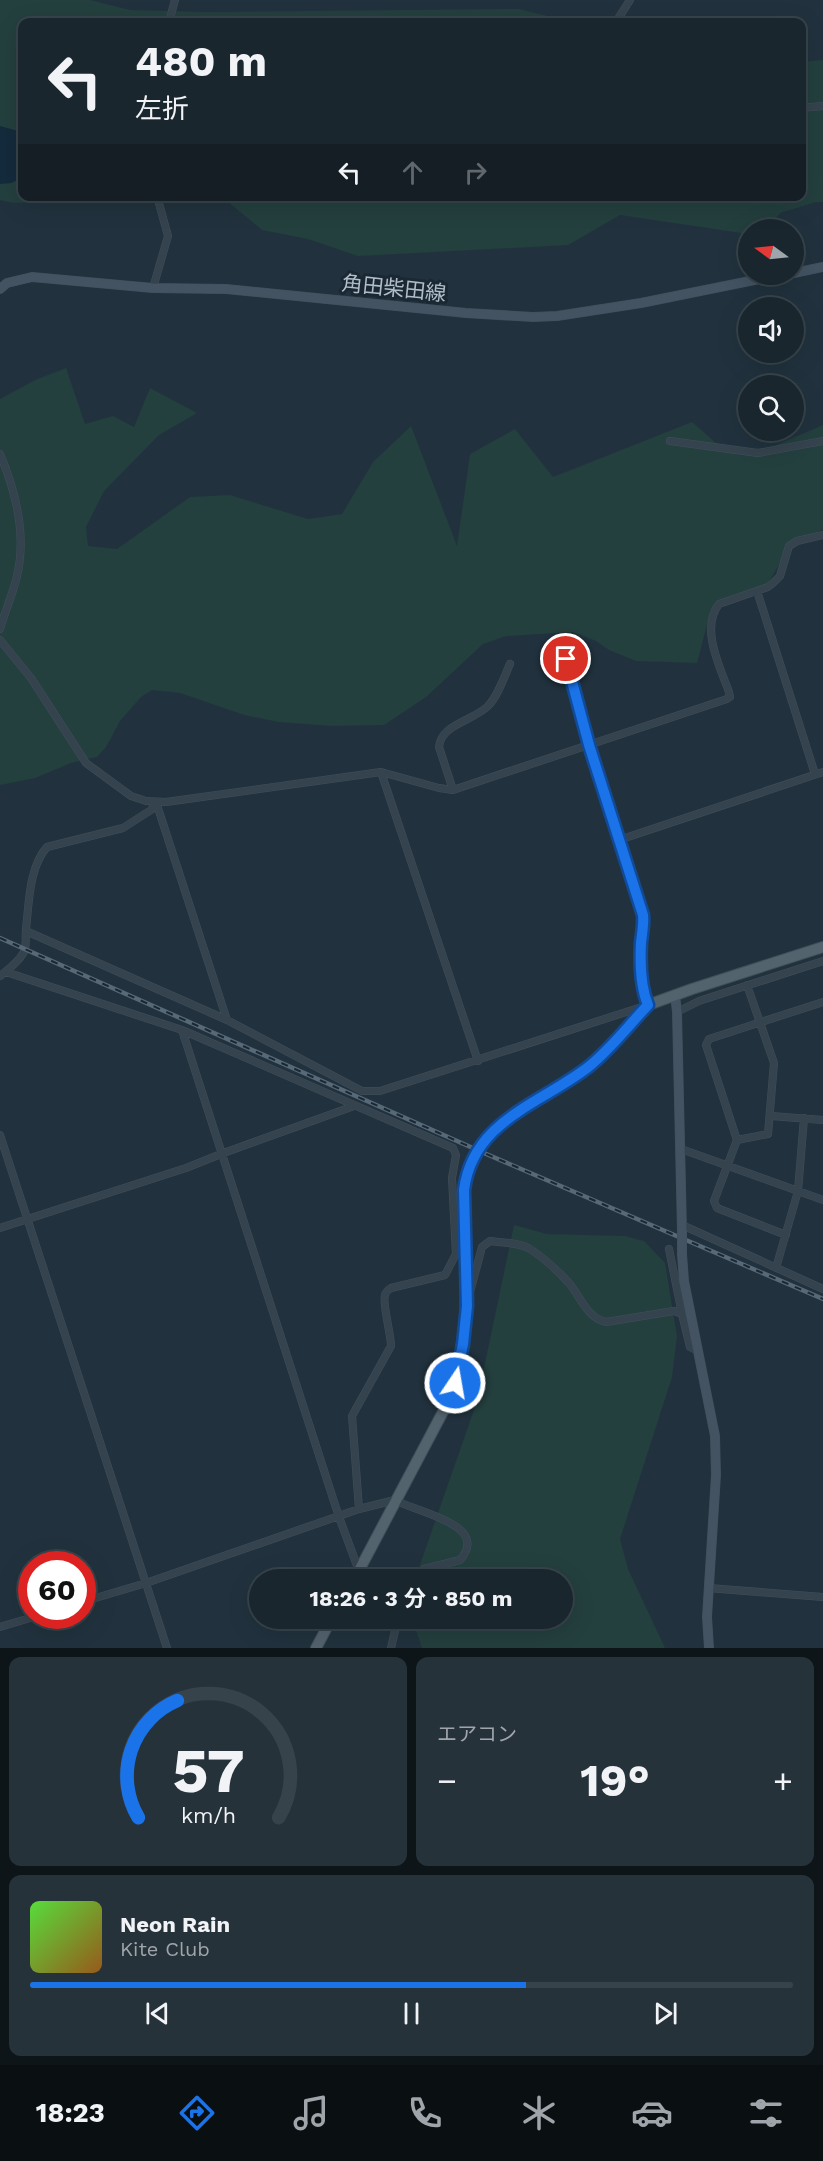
<!DOCTYPE html>
<html lang="ja">
<meta charset="utf-8">
<style>
body{margin:0;font-family:"Work Sans","Noto Sans JP",sans-serif;background:#26323a;color:#f1f3f6;height:100vh;display:flex;flex-direction:column;font-size:22px;white-space:nowrap}
*{box-sizing:border-box;margin:0}
p{font-size:20px;color:#9fa5aa}
.icon{flex:none;width:33px;height:33px;fill:none;stroke:currentColor;stroke-width:2;stroke-linecap:round;stroke-linejoin:round}
.map{position:relative;height:1648px;overflow:hidden}
.side{display:flex;flex-direction:column;gap:9px;padding:9px;background:#0e1519;flex:1}
.side>*{flex:none}
.hud{position:absolute;left:18px;top:18px;width:788px;height:183px;border-radius:12px;box-shadow:0 6px 24px #0002,0 0 0 2px #37434a;background:#19262e;color:#f1f3f6;overflow:hidden}
.needle{width:39px;rotate:285deg}
.tools{position:absolute;left:738px;top:219px;display:grid;gap:12px}
.tools a{display:grid;place-items:center;width:66px;height:66px;border-radius:50%;background:#19262e;box-shadow:0 6px 24px #0002,0 0 0 2px #37434a;font-size:30px}
.speed{position:absolute;left:18px;top:1551px;display:flex;gap:12px;font-size:30px;font-weight:700;text-align:center}
.speed>*{display:grid;place-content:center;width:78px;height:78px;border-radius:50%;background:#19262e;box-shadow:0 6px 24px #0002,0 0 0 2px #37434a;line-height:1}
.speed .limit{border:9px solid #d22;background:#fff;color:#111}
.pin{position:absolute;display:grid;place-items:center;width:51px;height:51px;color:#fff;margin:-26px;border:3px solid #fff;border-radius:50%;box-shadow:0 2px 6px #0007}
.me{position:absolute;width:66px;margin:-33px;rotate:12deg;stroke-linejoin:round;filter:drop-shadow(0 0 4px #0008)}
.turn{display:flex;align-items:center;gap:21px;height:126px;padding:0 18px;font-size:27px}
.turn .icon{width:78px;height:78px;stroke-width:2.5}
.turn b{display:block;font-size:42px;line-height:51px}
.lanes{display:flex;align-items:center;height:57px;padding:0 18px;background:#0003;justify-content:center;gap:30px;direction:ltr}
.lanes .off{opacity:.35}
.big{font-size:45px;font-weight:700;line-height:1.1}
.side .widget{flex:1;display:flex;flex-direction:column;justify-content:center;gap:9px;min-width:0;padding:0 21px;border-radius:12px;background:#26323a}
.side .dial{align-items:center;gap:0}
.dial svg{height:156px;overflow:visible;fill:none;stroke:#37434a;stroke-width:7;stroke-linecap:round;text-anchor:middle}
.dial text{fill:#f1f3f6;stroke:none}
.song{display:flex;align-items:center;gap:18px}
.cover{width:72px;height:72px;border-radius:9px;background:linear-gradient(135deg,hsl(110 70% 55%),hsl(30 70% 35%))}
.played{height:6px;border-radius:3px;background:linear-gradient(90deg,#1a73e8 65%,#37434a 65%)}
.keys{display:flex;justify-content:space-around;direction:ltr}
.heat{display:flex;justify-content:space-between;align-items:center;font-size:33px;direction:ltr}
.side .tiles{flex:1;display:grid;gap:9px;grid-template-columns:1fr 1fr}
.widget:last-child{grid-column:span 2}
.trip{position:absolute;left:249px;top:1569px;width:324px;height:60px;border-radius:30px;background:#19262e;box-shadow:0 6px 24px #0002,0 0 0 2px #37434a;font-weight:700;line-height:60px;text-align:center}
.menu{display:flex;height:96px;justify-content:space-around;align-items:center;background:#0a0f12;color:#9fa5aa}
.menu .icon{width:42px;height:42px}
.menu .active{color:#1a73e8}
.menu b{font-size:27px;color:#f1f3f6}
.map>svg:first-child{display:block}
</style>
<div class="map">
<svg width="823" height="1648" viewBox="0 0 823 1648">
<rect width="100%" height="100%" fill="#21323e"/>
<path fill="#233f3e" d="M0 0H90L130 10 206 12 519 9 572 22H22V196L48 197C31 203 18 205 0 200Z
M823 60V202H816L780 213 768 229 748 230V234L620 215 568 245 358 256 308 239 262 230 222 197 801 196V62Z
M66 368 85 424 113 416 134 427 150 388 197 413 159 435 104 491 86 527 88 546 117 549 190 497 230 495 308 519 342 514 373 462 411 426 457 546 470 454 515 429 553 477 692 422 725 451 758 453 823 425V529L786 553 764 590 711 610 697 663 636 661 609 650 596 641 573 632 506 636 483 644 426 697 384 725 332 726 279 722 244 715 180 693 152 690 141 697 120 721 106 747 97 757 71 763 35 778 0 785V399L35 380Z
M514 1225 547 1234 625 1236 644 1241 665 1263 677 1336 672 1377 620 1539 628 1569 665 1648H422L412 1619 562 1618V1580L415 1579 477 1401Z"/>
<path fill="#142b3d" d="M0 126 22 132V178L11 183 0 184Z"/>
<g fill="none" stroke-linecap="round" stroke-linejoin="round">
<defs>
<path id="street" d="M169 22 175 0
M616 22 630 0
M801 108 823 106
M153 288 168 236 157 196
M670 441 758 453 823 441
M0 454C16 492 27 534 17 576 13 594 5 611 0 629
M757 591 815 774
M0 640 31 678 86 763 131 796 146 801 166 802 381 772 439 788 453 790 727 699 730 697 729 692C720 667 700 628 719 604L768 587 773 583 780 576 789 546 797 541 823 535
M381 772 478 1061
M453 790 439 747C441 724 473 721 488 706 498 696 504 677 510 664
M156 802 227 1020
M619 840 823 772
M26 931 227 1020 362 1091H380L648 1005C641 988 640 962 641 943 642 933 644 924 643 915L589 745 560 638
M6 972 182 1030 453 1148 456 1155 452 1178 456 1254 445 1275 391 1288C388 1290 386 1291 385 1295 382 1303 391 1334 391 1346L352 1416 359 1509
M0 976C8 970 19 961 24 952 27 944 25 938 26 929 29 903 29 867 47 847L123 828 151 810 156 802
M677 1012 699 1001 823 961
M182 1030 339 1517 359 1571
M771 1116 823 1120
M0 1135 167 1648
M737 1140 768 1134 774 1063 747 985
M681 1149 823 1200
M682 1225 823 1289
M0 1228 186 1168 221 1154 354 1106
M786 1235 717 1208 714 1201 737 1140 706 1045 709 1039 823 1002
M669 1249 682 1314
M776 1268 798 1191 804 1118
M470 1292 482 1247 490 1241C502 1243 519 1242 530 1249 544 1258 558 1271 569 1283 580 1296 587 1318 606 1322L674 1311 682 1314 690 1347 698 1351
M708 1588 823 1597
M82 1602 146 1583 359 1509 395 1500C412 1511 492 1524 460 1560L424 1569 414 1580
M0 1627 37 1616
M391 1648 398 1618"/>
<path id="secondary" d="M794 273 823 267
M0 289 7 283 32 277 153 288 226 289 466 313 533 317 557 316 641 303 784 274
M675 995 677 1012 682 1231
M682 1254 684 1281 715 1436 716 1475 707 1617 709 1648"/>
<path id="primary" d="M499 1125 587 1068 608 1049 648 1005 692 989 823 947
M354 1580 445 1408C473 1338 466 1264 464 1190
M316 1648 332 1618"/>
</defs>
<use href="#street" stroke="#414f5a" stroke-width="8"/>
<use href="#secondary" stroke="#414f5a" stroke-width="10"/>
<use href="#primary" stroke="#414f5a" stroke-width="12"/>
<use href="#street" stroke="#35434e" stroke-width="7"/>
<use href="#secondary" stroke="#435362" stroke-width="9"/>
<use href="#primary" stroke="#53636e" stroke-width="10"/>
<defs>
<path id="rail" d="M0 938 484 1153 823 1299"/>
</defs>
<use href="#rail" stroke="#576876" stroke-width="4.5"/>
<use href="#rail" stroke="#1a2833" stroke-width="2" stroke-dasharray="7" stroke-linecap="butt"/>
<defs>
<path id="secondary-bridge" d="M682 1231V1254"/>
<path id="primary-bridge" d="M464 1190C468 1163 479 1144 499 1125"/>
</defs>
<use href="#secondary-bridge" stroke="#414f5a" stroke-width="10" stroke-linecap="butt"/>
<use href="#primary-bridge" stroke="#414f5a" stroke-width="12" stroke-linecap="butt"/>
<use href="#secondary-bridge" stroke="#435362" stroke-width="9"/>
<use href="#primary-bridge" stroke="#53636e" stroke-width="10"/>
</g>
<g fill="none" stroke-linecap="round" stroke-linejoin="round">
<defs>
<path id="route" d="M455 1383 463 1344 467 1306 464 1190C473 1121 538 1105 587 1068 610 1050 628 1026 648 1005 641 988 640 962 641 943 642 933 644 924 643 915L589 745 566 659"/>
</defs>
<use href="#route" stroke="#114b97" stroke-width="15"/>
<use href="#route" stroke="#1a73e8" stroke-width="10"/>
</g>
<g text-anchor="middle" dominant-baseline="central" stroke-width="6" stroke-linejoin="round" paint-order="stroke">
<g font-size="21" fill="#b1beca" stroke="#1a2833">
<text transform="translate(394 288) rotate(6)">角田柴田線</text>
</g>
</g>
</svg>
<div class="tools">
<a><svg class="needle" viewBox="-14 -14 28 28"><path d="M0-13l5 13h-10z" fill="#e53935"/><path d="M0 13l5-13h-10z" fill="#9fa5aa"/></svg></a>
<a><svg class="icon" aria-label="sound" viewBox="0 0 24 24"><path d="M4 9h4l5-4v14l-5-4H4zM17 9q2 3 0 6"/></svg></a>
<a><svg class="icon" aria-label="search" viewBox="0 0 24 24"><circle cx="10" cy="10" r="6"/><path d="M15 15l6 6"/></svg></a>
</div>
<div class="speed"><div class="limit">60</div></div>
<div class="pin" style="left:566px;top:659px;background:#d93025"><svg class="icon" aria-label="arrive" viewBox="0 0 24 24"><path d="M6 21V4h12l-3 4 3 4H6"/></svg></div>
<svg class="me" style="left:455px;top:1383px" viewBox="-20 -20 40 40"><circle r="17" fill="#1a73e8" stroke="#fff" stroke-width="3"/><path d="M0-11L8 9 0 5-8 9z" fill="#fff"/></svg>
<div class="trip">18:26 · 3 分 · 850 m</div>
<div class="hud">
<div class="turn"><svg class="icon" aria-label="left" viewBox="0 0 24 24"><path d="M17 20v-9H6M10 6l-5 5 5 5"/></svg><div><b>480 m</b>左折</div></div>
<div class="lanes"><svg class="icon" aria-label="left" viewBox="0 0 24 24"><path d="M17 20v-9H6M10 6l-5 5 5 5"/></svg><svg class="icon off" aria-label="ahead" viewBox="0 0 24 24"><path d="M12 20V5M6 11l6-6 6 6"/></svg><svg class="icon off" aria-label="right" viewBox="0 0 24 24"><path d="M7 20v-9h11M14 6l5 5-5 5"/></svg></div>
</div>
</div>
<section class="side">
<div class="tiles">
<div class="widget dial"><svg viewBox="0 0 100 80">
<path d="M14 69A42 42 0 1 1 86 69"/>
<path d="M14 69A42 42 0 0 1 34 9" stroke="#1a73e8"/>
<text x="50" y="56" font-size="32" font-weight="700">57</text>
<text x="50" y="72" font-size="11">km/h</text>
</svg></div>
<div class="widget"><p>エアコン</p>
<div class="heat"><a>−</a><b class="big">19°</b><a>+</a></div>
</div>
<div class="widget">
<div class="song"><i class="cover"></i><div><b>Neon Rain</b><p>Kite Club</p></div></div>
<div class="played"></div>
<div class="keys"><svg class="icon" aria-label="previous" viewBox="0 0 24 24"><path d="M18 5L8 12l10 7zM5 5v14"/></svg><svg class="icon" aria-label="pause" viewBox="0 0 24 24"><path d="M8 5v14M16 5v14"/></svg><svg class="icon" aria-label="next" viewBox="0 0 24 24"><path d="M6 5l10 7-10 7zM19 5v14"/></svg></div>
</div>
</div>
</section>
<nav class="menu">
<b>18:23</b>
<svg class="icon active" aria-label="directions" viewBox="0 0 24 24"><path d="M12 3l9 9-9 9-9-9zM9 14v-3h6M13 9l2 2-2 2"/></svg>
<svg class="icon" aria-label="music" viewBox="0 0 24 24"><path d="M9 18V5l10-2v13"/><circle cx="6" cy="18" r="3"/><circle cx="16" cy="16" r="3"/></svg>
<svg class="icon" aria-label="phone" viewBox="0 0 24 24"><path d="M5 4h4l2 5-3 2q2 4 5 5l2-3 5 2v4C11 20 4 13 5 4z"/></svg>
<svg class="icon" aria-label="climate" viewBox="0 0 24 24"><path d="M12 3v18M4 7l16 10M4 17L20 7"/></svg>
<svg class="icon" aria-label="car" viewBox="0 0 24 24"><path d="M5 17H2v-5l4-1 3-4h7l3 4 3 1v5h-3M9 17h6M6 11h13"/><circle cx="7" cy="17" r="2"/><circle cx="17" cy="17" r="2"/></svg>
<svg class="icon" aria-label="filters" viewBox="0 0 24 24"><path d="M4 7h16M4 17h16"/><circle cx="9" cy="7" r="2"/><circle cx="15" cy="17" r="2"/></svg>
</nav>
